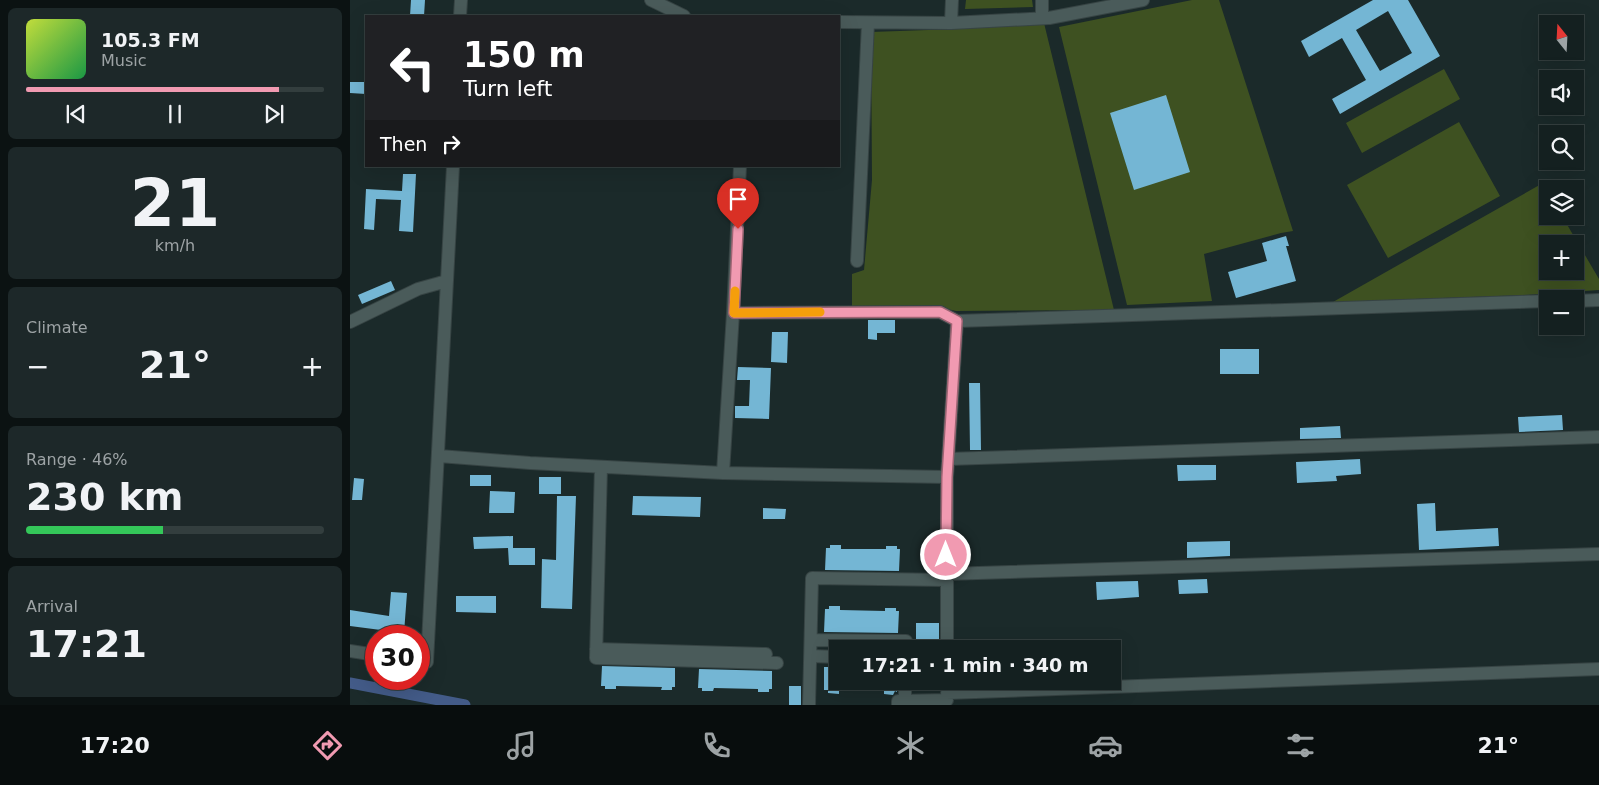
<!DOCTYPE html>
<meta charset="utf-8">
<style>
body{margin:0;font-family:"DejaVu Sans",sans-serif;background:#1d2829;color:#f1f3f6;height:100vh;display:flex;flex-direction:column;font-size:19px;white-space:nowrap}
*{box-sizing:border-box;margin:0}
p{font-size:16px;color:#9da3a5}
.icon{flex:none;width:28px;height:28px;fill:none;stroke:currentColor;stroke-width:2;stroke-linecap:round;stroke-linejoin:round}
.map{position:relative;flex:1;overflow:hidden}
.drawer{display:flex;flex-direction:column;gap:8px;padding:8px;background:#0b1212;width:350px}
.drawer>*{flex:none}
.banner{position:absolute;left:15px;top:15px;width:475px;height:152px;border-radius:0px;box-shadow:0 5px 20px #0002,0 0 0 1px #333e3e;background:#202124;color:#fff;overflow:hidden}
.needle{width:32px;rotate:342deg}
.buttons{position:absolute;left:1189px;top:15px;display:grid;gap:10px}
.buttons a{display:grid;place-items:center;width:45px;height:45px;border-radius:0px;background:#142020;box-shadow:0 5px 20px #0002,0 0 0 1px #333e3e;font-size:25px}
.speed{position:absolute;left:15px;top:625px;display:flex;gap:10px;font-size:25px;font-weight:700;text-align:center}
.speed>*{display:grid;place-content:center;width:65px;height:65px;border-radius:50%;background:#142020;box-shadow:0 5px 20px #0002,0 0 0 1px #333e3e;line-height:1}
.speed .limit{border:8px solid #d22;background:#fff;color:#111}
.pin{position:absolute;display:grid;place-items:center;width:42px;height:42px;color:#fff;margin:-51px -21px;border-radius:50% 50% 50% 0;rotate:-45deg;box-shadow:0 0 5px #0007}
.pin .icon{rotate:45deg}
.me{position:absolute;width:55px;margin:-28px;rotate:0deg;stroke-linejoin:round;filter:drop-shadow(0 0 4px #0008)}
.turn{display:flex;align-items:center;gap:18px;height:105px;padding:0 15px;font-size:22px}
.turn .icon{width:65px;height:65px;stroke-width:2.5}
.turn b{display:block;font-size:35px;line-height:42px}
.then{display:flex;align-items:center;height:48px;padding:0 15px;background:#0003;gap:10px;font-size:19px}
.big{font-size:38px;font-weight:800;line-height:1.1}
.drawer .tile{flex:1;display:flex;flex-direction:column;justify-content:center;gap:8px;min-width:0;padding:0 18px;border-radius:8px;background:#1d2829}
.drawer .dial{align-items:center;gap:0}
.dial b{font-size:65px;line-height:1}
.song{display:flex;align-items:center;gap:15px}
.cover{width:60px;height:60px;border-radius:8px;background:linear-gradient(135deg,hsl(70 70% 55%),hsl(140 70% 35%))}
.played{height:5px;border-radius:2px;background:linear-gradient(90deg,#f19ab1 85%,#333e3e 85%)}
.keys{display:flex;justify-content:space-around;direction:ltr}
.heat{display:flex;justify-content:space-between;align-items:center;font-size:28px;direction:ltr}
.charge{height:8px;border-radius:4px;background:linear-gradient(90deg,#34c759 46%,#333e3e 0)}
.trip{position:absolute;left:479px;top:640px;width:292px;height:50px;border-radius:0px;background:#142020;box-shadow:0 5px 20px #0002,0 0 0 1px #333e3e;font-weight:800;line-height:50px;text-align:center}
.dock{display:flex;height:80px;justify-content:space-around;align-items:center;background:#080d0d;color:#9da3a5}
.dock .icon{width:35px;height:35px}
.dock .current{color:#f19ab1}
.dock b{font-size:22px;color:#f1f3f6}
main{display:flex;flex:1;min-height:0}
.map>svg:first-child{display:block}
</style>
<main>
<section class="drawer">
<div class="tile">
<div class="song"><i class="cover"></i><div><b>105.3 FM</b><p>Music</p></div></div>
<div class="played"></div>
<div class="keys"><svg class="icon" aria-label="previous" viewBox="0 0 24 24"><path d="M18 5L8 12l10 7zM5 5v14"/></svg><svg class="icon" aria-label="pause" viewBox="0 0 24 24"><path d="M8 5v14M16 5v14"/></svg><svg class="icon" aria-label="next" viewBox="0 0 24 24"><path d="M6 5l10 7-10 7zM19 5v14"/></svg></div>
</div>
<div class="tile dial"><b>21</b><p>km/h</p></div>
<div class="tile"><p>Climate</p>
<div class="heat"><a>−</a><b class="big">21°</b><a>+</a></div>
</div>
<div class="tile"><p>Range · 46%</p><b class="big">230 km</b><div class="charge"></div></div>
<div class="tile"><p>Arrival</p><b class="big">17:21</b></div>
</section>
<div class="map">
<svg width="1249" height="705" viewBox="0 0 1249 705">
<rect width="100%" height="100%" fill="#1b2a2a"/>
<path fill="#3e5121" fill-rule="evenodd" d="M616 0H682L683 7 615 9Z
M842 0H869L943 231 931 233 854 254 862 301 777 305 709 27Z
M694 23 764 310 606 311 588 307 502 308V274L514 270 522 180 521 32 606 29Z
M1094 69 1110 99 1012 153 996 123Z
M1109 122 1150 196 1038 258 997 185Z
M1193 183 1197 191 1198 216H1212L1249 279V290L1175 295 983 302ZM1198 244H1225V271H1198Z"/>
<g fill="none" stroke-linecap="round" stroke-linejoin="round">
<path stroke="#435b88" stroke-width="11" d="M0 683 115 705"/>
</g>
<path fill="#74b6d4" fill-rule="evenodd" d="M61 0H75L74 16H60Z
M1023 0H1058L1090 56 990 114 982 99 1016 80 992 38 959 57 951 41ZM1038 11 1062 53 1030 71 1006 30Z
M0 82H16V94L0 93Z
M816 95 840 172 784 190 760 113Z
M53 174H66L63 232 49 231 51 200 26 199 24 230 14 229 16 189 52 191Z
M936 236 939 246H936L946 281 886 298 878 272 917 261 912 243Z
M41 281 45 290 12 304 8 295Z
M518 320H545V333H527V340L518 339Z
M422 332H438L437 363 421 362Z
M870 349H909V374H870Z
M388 367 421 368 419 419 385 418V406H399L400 380H387Z
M619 383H630L631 450H620Z
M1212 415 1213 430 1169 432 1168 417Z
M990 426 991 438 950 439V428Z
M1010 459 1011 474 986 476 987 481 947 483 946 462Z
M827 465H866V480L828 481Z
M120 475H141V486H120Z
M189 477H211V494H189Z
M4 478 14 479 12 500H2Z
M140 491 165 492 164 513H139Z
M207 496H226L222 609 191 608 192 559 206 560Z
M283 496 351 497 350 517 282 515Z
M1085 503 1086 531 1148 528 1149 546 1069 550 1067 504Z
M413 508 436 509 435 519H413Z
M163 536V548H185V565H159L158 548 124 549 123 537Z
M880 541V556L837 558V542Z
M480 545H491V549H536V546H547V549H550L549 571 475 570 476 548H480Z
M857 579 858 593 829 594 828 580Z
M788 581 789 597 747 600 746 582Z
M41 592 57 593 54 633 0 626V610L39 616Z
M106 596H146V613L106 612Z
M479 606H490V610L535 611V608H546V611H549L548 633 474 632 475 609H479Z
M566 623H589V639H566Z
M252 666 325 668V687H322V690H311L312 687 266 686V689H255V686H251Z
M474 667H488V681H547V692L545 691 543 695 534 694V691L489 690V694L478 693V690H474Z
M349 669 422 671V689H419V692H408V689L364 688 363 691H352V688H348Z
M439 686H451V705H439Z"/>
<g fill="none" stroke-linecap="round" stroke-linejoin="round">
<defs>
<path id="street" d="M301 0 334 16
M692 0V18
M110 16 111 0
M489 22 601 23 699 18 793 0
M601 23 602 0
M507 261 518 23
M1225 301 1249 300
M383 313 590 312 607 321 1198 301
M0 322 68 289 97 281
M89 456 180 463 373 473 597 477
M598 459 1249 437
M251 467 246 658 427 663
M373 473 383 313 390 166
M596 574 1249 554
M461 640 556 641V649
M246 649 416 654
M597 649V477L607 321
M0 651 26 655
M461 656 488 657
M69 661 77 662 103 166
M597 693 1249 669
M555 702V681
M459 705 462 578 596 580
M548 705V701L597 700"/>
</defs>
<use href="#street" stroke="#374444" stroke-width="14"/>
<use href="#street" stroke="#4a5b5a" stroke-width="12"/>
</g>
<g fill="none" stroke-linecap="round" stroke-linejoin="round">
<defs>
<path id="route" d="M388 229 384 313 590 312 607 321 597 477 596 555"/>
</defs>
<use href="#route" stroke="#9d6473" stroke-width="12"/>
<use href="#route" stroke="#f19ab1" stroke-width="9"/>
<path stroke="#f59e0b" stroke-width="9" d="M385 291 384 313 470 312"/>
</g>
</svg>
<div class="buttons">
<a><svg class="needle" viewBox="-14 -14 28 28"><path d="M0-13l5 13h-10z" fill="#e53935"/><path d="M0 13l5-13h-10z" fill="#9da3a5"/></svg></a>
<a><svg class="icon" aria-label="sound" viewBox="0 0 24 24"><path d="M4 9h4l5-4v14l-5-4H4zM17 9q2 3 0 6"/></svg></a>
<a><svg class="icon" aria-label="search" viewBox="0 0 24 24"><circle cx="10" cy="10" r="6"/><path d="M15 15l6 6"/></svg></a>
<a><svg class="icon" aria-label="layers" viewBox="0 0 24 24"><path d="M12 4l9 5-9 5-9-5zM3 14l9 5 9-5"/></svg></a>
<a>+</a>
<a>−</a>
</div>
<div class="speed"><div class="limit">30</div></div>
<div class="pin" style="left:388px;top:229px;background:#d93025"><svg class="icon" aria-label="arrive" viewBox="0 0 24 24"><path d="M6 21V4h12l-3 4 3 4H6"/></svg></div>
<svg class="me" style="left:596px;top:555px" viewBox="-20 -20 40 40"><circle r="17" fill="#f19ab1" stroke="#fff" stroke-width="3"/><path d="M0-11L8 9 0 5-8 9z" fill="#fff"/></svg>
<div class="trip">17:21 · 1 min · 340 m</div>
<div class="banner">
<div class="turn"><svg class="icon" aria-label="left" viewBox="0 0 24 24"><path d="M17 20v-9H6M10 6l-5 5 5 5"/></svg><div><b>150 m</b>Turn left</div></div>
<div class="then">Then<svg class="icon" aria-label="right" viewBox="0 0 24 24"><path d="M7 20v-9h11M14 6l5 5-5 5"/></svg></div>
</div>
</div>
</main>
<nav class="dock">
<b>17:20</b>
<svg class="icon current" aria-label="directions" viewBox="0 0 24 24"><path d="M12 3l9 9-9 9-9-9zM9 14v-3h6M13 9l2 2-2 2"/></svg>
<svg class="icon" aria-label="music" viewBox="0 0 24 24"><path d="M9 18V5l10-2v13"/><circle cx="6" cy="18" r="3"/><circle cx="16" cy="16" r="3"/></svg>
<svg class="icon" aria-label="phone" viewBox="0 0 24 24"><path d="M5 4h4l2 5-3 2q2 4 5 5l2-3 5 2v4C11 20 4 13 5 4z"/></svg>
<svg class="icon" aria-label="climate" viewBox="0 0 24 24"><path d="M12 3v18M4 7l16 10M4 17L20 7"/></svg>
<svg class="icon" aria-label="car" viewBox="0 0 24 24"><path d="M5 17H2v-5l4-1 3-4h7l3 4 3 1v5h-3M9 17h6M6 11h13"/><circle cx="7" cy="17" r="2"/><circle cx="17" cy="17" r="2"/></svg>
<svg class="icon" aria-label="filters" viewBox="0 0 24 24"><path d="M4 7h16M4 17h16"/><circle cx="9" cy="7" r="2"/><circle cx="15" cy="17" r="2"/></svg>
<b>21°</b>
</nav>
